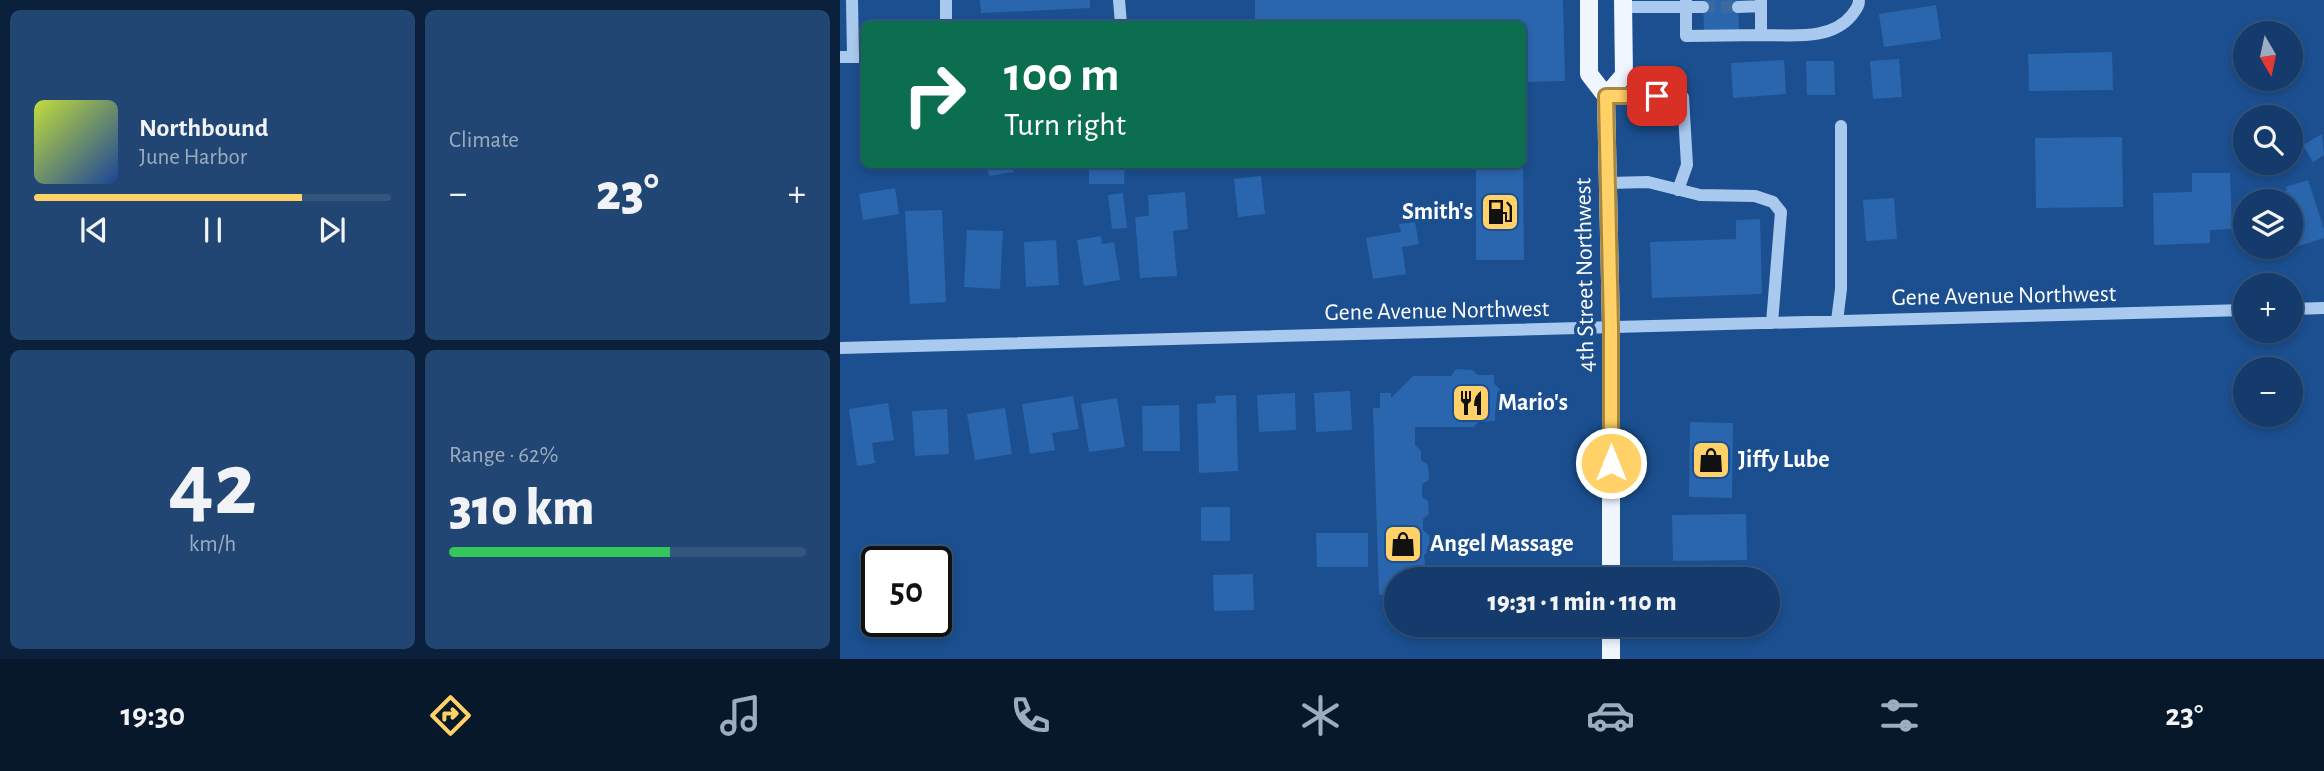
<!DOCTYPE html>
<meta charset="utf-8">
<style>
body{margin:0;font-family:"Alegreya Sans",sans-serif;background:#214673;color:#f1f3f6;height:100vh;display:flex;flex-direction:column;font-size:26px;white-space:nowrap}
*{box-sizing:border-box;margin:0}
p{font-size:23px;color:#9dadc1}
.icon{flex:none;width:38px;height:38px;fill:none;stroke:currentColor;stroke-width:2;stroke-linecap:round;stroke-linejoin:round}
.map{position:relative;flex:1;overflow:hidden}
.side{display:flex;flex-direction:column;gap:10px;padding:10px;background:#0b203b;width:840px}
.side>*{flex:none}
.guide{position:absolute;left:21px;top:21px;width:665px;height:147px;border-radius:10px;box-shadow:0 4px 10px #0003,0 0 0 2px #33557e;background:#0b6e4f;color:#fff;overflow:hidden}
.needle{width:46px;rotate:171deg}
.tools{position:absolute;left:1393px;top:21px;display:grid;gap:14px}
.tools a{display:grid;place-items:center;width:70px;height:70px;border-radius:50%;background:#143b6b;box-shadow:0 4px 10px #0003,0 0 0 2px #33557e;font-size:35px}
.speed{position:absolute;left:21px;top:546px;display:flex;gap:14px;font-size:35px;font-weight:700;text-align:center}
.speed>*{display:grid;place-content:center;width:91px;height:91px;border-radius:50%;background:#143b6b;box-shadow:0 4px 10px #0003,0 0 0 2px #33557e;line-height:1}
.speed .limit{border:4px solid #111;border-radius:10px;background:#fff;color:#111}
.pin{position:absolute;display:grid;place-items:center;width:60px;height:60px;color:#fff;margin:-30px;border-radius:14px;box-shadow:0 4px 10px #0006}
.me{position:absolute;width:77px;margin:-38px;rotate:0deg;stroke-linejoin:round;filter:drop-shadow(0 0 5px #0008)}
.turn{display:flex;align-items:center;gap:24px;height:147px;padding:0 28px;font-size:32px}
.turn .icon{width:91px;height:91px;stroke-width:2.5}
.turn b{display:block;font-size:49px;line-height:60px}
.big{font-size:52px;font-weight:800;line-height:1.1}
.side .tile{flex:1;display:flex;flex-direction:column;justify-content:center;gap:10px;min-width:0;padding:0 24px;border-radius:10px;background:#214673}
.side .dial{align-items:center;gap:0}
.dial b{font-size:91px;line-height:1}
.song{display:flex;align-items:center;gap:21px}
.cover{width:84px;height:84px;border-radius:10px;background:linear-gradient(135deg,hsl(70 70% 55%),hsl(220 70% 35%))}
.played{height:7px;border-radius:4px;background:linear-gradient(90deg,#ffd166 75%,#33557e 75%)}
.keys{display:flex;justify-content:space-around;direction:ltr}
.heat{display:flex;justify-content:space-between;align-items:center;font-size:38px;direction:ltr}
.charge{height:10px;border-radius:5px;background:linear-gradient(90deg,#34c759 62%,#33557e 0)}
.side .tiles{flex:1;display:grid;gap:10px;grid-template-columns:repeat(2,1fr)}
.trip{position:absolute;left:544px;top:567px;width:396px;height:70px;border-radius:35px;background:#143b6b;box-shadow:0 4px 10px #0003,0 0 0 2px #33557e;font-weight:800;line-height:70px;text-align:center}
.dock{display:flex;height:112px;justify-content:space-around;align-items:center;background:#08182b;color:#9dadc1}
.dock .icon{width:49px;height:49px}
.dock .current{color:#ffd166}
.dock b{font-size:32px;color:#f1f3f6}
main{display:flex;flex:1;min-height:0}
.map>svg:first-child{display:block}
</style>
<main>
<section class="side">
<div class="tiles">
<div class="tile">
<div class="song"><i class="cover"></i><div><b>Northbound</b><p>June Harbor</p></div></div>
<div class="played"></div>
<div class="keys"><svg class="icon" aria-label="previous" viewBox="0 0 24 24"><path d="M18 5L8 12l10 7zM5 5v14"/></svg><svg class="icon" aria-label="pause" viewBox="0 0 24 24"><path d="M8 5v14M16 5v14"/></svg><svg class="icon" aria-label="next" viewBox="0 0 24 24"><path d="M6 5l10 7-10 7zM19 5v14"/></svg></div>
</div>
<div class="tile"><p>Climate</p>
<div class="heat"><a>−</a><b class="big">23°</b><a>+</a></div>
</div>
<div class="tile dial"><b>42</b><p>km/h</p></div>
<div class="tile"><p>Range · 62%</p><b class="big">310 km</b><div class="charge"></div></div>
</div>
</section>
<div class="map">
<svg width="1484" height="659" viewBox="0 0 1484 659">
<rect width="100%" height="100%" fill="#1b4f8f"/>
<path fill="#2a66ad" d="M140 0H250V8L141 13Z
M415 0H723L725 81 682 82V24H415Z
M863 0H898L899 31 864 32Z
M1096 5 1101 39 1044 47 1039 14Z
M1272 52 1273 90 1189 91 1188 54Z
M1059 59 1062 97 1033 99 1030 61Z
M944 60 946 94 893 98 891 63Z
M966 61H994L995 95H967Z
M1482 134 1484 155 1473 162 1463 145Z
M1282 137 1283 207 1196 208 1195 138Z
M147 164H173L174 172 149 176Z
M249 164H285L284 184H249Z
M636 164H683L684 260H636Z
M1352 173H1390L1392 229 1370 230V243L1314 245 1313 193 1352 192Z
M421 176 425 214 398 217 394 179Z
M1468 180 1484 229V238L1452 248 1451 201H1430L1428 196 1447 190 1446 187Z
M55 188 59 214 23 220 19 194Z
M345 192 348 229 333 231 337 276 300 278 295 217 309 216 308 195Z
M283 193 287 228 272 229 268 195Z
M1054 198 1057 239 1026 241 1023 200Z
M102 210 106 302 70 304 65 211Z
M920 219 922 294 812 298 810 242 896 239V220Z
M575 222 579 244 562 247 566 274 533 279 526 238 561 232 559 224Z
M127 230 163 231 160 289 124 287Z
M261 236 262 244 274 242 280 280 244 286 237 240Z
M216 240 219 285 186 287 184 242Z
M616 369 632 370 638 375H654V383L661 391V407L655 412V421L638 422 634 427H575V445L581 451V460L588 465 589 480 582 484V497L588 501 589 514 583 519V530L589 535 591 550 584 555 585 566 591 568V579H556V594L539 595 533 408H540V393H551V398L573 376H611Z
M510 391 512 430 476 432 474 393Z
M455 393 456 430 419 432 417 395Z
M396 395 398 471 359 473 357 404 376 403 375 396Z
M233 396 239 429 212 433 215 450 190 454 182 404Z
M277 398 285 447 249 452 241 404Z
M48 403 54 440 32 443 35 463 17 466 9 409Z
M339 405 340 451H303L302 406Z
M165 408 172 454 135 460 127 414Z
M107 409 109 454 75 456 72 411Z
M850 422 893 423 892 498 849 497Z
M361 507H390V541H361Z
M906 514 907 560 833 561 832 515Z
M476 533H528V567H477Z
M413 574 414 610 374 611 373 575Z"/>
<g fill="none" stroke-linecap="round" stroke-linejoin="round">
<path stroke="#3d69a0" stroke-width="12" stroke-dasharray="12 6" stroke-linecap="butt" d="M863 7H898"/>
<path stroke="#a9c9ee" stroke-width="12" d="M12 0 13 57
M106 0V24
M279 0 281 24
M783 7H846V0
M863 7H846V36L921 35V0
M898 7 921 6
M921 35C952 35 991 41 1012 15 1016 9 1019 7 1019 0
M0 57H24
M766 96 843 97 847 165 838 190
M768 183 808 182 860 195 915 196 933 202 941 212 932 323
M1451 309 1484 308
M997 321 1001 289V126
M0 348 1405 310"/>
<path stroke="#f0f6ff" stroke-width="18" d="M749 0V74L766 96 771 328V579
M766 96 784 75 783 0
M771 659V625"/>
</g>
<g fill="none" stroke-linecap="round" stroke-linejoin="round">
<defs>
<path id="route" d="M771 463V328L766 96H817"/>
</defs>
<use href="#route" stroke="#a68842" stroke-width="18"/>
<use href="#route" stroke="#ffd166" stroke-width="12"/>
</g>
<defs>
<symbol id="fuel-square" viewBox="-11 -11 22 22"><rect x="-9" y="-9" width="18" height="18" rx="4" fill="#ffd166" stroke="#1b4f8f"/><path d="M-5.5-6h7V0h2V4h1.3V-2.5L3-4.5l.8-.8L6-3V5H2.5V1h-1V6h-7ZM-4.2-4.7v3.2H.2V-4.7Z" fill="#111"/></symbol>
<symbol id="restaurant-square" viewBox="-11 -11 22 22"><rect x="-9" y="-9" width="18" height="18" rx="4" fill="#ffd166" stroke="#1b4f8f"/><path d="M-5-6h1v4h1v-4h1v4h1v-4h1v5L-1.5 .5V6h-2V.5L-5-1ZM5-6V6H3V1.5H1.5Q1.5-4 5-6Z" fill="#111"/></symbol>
<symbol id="shop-square" viewBox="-11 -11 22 22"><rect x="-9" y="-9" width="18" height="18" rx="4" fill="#ffd166" stroke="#1b4f8f"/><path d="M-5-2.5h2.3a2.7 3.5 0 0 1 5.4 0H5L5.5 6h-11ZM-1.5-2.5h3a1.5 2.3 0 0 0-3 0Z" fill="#111"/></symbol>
</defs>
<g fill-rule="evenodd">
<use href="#fuel-square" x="638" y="190" width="44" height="44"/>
<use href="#restaurant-square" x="609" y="381" width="44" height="44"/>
<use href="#shop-square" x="849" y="438" width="44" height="44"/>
<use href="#shop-square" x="541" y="522" width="44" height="44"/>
</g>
<g text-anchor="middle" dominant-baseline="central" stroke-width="7" stroke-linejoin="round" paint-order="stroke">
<g font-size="24" font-weight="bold" fill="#fff" stroke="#1b4f8f" text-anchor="start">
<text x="633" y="212" text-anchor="end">Smith's</text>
<text x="658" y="403">Mario's</text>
<text x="898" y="460">Jiffy Lube</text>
<text x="590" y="544">Angel Massage</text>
</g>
<g font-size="24" fill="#fff" stroke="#1b4f8f">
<text transform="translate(745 275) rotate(-91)">4th Street Northwest</text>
<text transform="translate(1164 296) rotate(-1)">Gene Avenue Northwest</text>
<text transform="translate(597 311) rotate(-1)">Gene Avenue Northwest</text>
</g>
</g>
</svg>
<div class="tools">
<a><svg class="needle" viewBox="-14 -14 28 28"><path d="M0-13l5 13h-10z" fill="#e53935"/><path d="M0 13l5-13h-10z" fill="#9dadc1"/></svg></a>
<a><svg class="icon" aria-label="search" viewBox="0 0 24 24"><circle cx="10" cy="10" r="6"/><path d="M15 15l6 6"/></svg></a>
<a><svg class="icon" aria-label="layers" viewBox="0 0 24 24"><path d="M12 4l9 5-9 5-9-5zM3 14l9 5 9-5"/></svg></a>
<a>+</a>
<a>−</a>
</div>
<div class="speed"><div class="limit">50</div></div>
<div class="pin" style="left:817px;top:96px;background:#d93025"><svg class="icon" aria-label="arrive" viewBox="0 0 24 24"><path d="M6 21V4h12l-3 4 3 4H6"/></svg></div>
<svg class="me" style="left:771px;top:463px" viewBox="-20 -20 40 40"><circle r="17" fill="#ffd166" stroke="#fff" stroke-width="3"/><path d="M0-11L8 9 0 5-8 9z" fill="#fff"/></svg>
<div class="trip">19:31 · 1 min · 110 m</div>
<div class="guide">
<div class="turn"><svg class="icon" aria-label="right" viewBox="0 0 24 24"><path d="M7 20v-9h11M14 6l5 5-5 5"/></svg><div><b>100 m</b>Turn right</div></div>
</div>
</div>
</main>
<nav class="dock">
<b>19:30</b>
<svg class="icon current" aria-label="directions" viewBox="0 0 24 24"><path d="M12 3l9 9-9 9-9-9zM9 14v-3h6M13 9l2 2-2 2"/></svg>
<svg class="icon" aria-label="music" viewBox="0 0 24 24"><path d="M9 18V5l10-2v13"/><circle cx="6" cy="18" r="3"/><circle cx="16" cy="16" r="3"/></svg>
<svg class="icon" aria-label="phone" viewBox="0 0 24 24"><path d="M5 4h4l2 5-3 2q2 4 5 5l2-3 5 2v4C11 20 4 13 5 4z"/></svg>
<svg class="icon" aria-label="climate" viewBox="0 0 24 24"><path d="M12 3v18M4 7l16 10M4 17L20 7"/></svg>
<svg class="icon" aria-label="car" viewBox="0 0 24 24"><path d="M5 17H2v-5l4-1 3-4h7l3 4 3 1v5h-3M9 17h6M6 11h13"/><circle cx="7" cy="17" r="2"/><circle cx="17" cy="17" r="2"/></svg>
<svg class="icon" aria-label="filters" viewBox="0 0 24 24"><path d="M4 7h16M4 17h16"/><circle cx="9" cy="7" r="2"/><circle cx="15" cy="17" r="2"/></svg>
<b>23°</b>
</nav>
